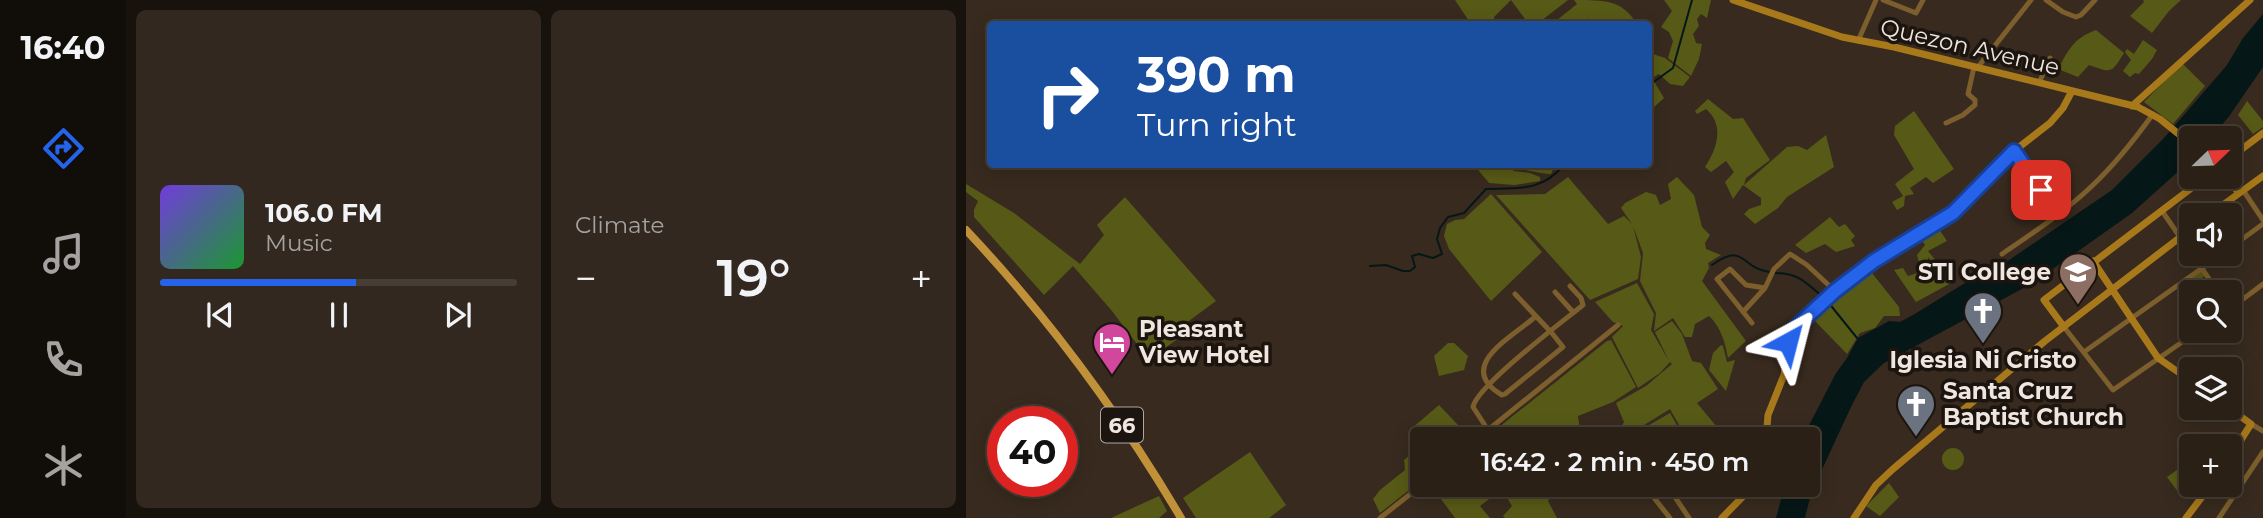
<!DOCTYPE html>
<meta charset="utf-8">
<style>
body{margin:0;font-family:Montserrat,sans-serif;background:#32281f;color:#f1f3f6;height:100vh;display:flex;flex-direction:column;font-size:26px;white-space:nowrap}
*{box-sizing:border-box;margin:0}
p{font-size:23px;color:#a5a3a1}
.icon{flex:none;width:38px;height:38px;fill:none;stroke:currentColor;stroke-width:2;stroke-linecap:round;stroke-linejoin:round}
.map{position:relative;flex:1;overflow:hidden}
.sheet{display:flex;flex-direction:column;gap:10px;padding:10px;background:#17120c;width:840px}
.sheet>*{flex:none}
.top-card{position:absolute;left:21px;top:21px;width:665px;height:147px;border-radius:7px;box-shadow:0 4px 18px #0003,0 0 0 2px #463e35;background:#1a4fa0;color:#fff;overflow:hidden}
.needle{width:46px;rotate:67deg}
.controls{position:absolute;left:1213px;top:126px;display:grid;gap:14px}
.controls a{display:grid;place-items:center;width:63px;height:63px;border-radius:7px;background:#2a2016;box-shadow:0 4px 18px #0003,0 0 0 2px #463e35;font-size:35px}
.speed{position:absolute;left:21px;top:406px;display:flex;gap:14px;font-size:35px;font-weight:700;text-align:center}
.speed>*{display:grid;place-content:center;width:91px;height:91px;border-radius:50%;background:#2a2016;box-shadow:0 4px 18px #0003,0 0 0 2px #463e35;line-height:1}
.speed .limit{border:10px solid #d22;background:#fff;color:#111}
.pin{position:absolute;display:grid;place-items:center;width:60px;height:60px;color:#fff;margin:-30px;border-radius:14px;box-shadow:0 4px 10px #0006}
.me{position:absolute;width:77px;margin:-38px;rotate:38deg;stroke-linejoin:round;filter:drop-shadow(0 0 5px #0008)}
.turn{display:flex;align-items:center;gap:24px;height:147px;padding:0 35px;font-size:32px}
.turn .icon{width:91px;height:91px;stroke-width:2.5}
.turn b{display:block;font-size:49px;line-height:60px}
.big{font-size:52px;font-weight:600;line-height:1.1}
.sheet .widget{flex:1;display:flex;flex-direction:column;justify-content:center;gap:10px;min-width:0;padding:0 24px;border-radius:10px;background:#32281f}
.song{display:flex;align-items:center;gap:21px}
.cover{width:84px;height:84px;border-radius:10px;background:linear-gradient(135deg,hsl(260 70% 55%),hsl(130 70% 35%))}
.played{height:7px;border-radius:4px;background:linear-gradient(90deg,#2563eb 55%,#463e35 55%)}
.keys{display:flex;justify-content:space-around;direction:ltr}
.heat{display:flex;justify-content:space-between;align-items:center;font-size:38px;direction:ltr}
.sheet .tiles{flex:1;display:grid;gap:10px;grid-template-columns:repeat(2,1fr)}
.trip{position:absolute;left:444px;top:427px;width:410px;height:70px;border-radius:7px;background:#2a2016;box-shadow:0 4px 18px #0003,0 0 0 2px #463e35;font-weight:600;line-height:70px;text-align:center}
main{display:flex;flex:1;min-height:0}
.tabs{display:flex;flex-direction:column;width:126px;justify-content:space-around;align-items:center;background:#110d09;color:#a5a3a1}
.tabs .icon{width:49px;height:49px}
.tabs .selected{color:#2563eb}
.tabs b{font-size:32px;color:#f1f3f6}
.map>svg:first-child{display:block}
</style>
<main>
<nav class="tabs">
<b>16:40</b>
<svg class="icon selected" aria-label="directions" viewBox="0 0 24 24"><path d="M12 3l9 9-9 9-9-9zM9 14v-3h6M13 9l2 2-2 2"/></svg>
<svg class="icon" aria-label="music" viewBox="0 0 24 24"><path d="M9 18V5l10-2v13"/><circle cx="6" cy="18" r="3"/><circle cx="16" cy="16" r="3"/></svg>
<svg class="icon" aria-label="phone" viewBox="0 0 24 24"><path d="M5 4h4l2 5-3 2q2 4 5 5l2-3 5 2v4C11 20 4 13 5 4z"/></svg>
<svg class="icon" aria-label="climate" viewBox="0 0 24 24"><path d="M12 3v18M4 7l16 10M4 17L20 7"/></svg>
</nav>
<section class="sheet">
<div class="tiles">
<div class="widget">
<div class="song"><i class="cover"></i><div><b>106.0 FM</b><p>Music</p></div></div>
<div class="played"></div>
<div class="keys"><svg class="icon" aria-label="previous" viewBox="0 0 24 24"><path d="M18 5L8 12l10 7zM5 5v14"/></svg><svg class="icon" aria-label="pause" viewBox="0 0 24 24"><path d="M8 5v14M16 5v14"/></svg><svg class="icon" aria-label="next" viewBox="0 0 24 24"><path d="M6 5l10 7-10 7zM19 5v14"/></svg></div>
</div>
<div class="widget"><p>Climate</p>
<div class="heat"><a>−</a><b class="big">19°</b><a>+</a></div>
</div>
</div>
</section>
<div class="map">
<svg width="1297" height="518" viewBox="0 0 1297 518">
<rect width="100%" height="100%" fill="#382a1e"/>
<path fill="#575a16" d="M489 0H602L571 24 559 19 545 0 528 17 529 24H505Z
M608 0C640 0 656 0 671 24H627L621 17 625 24H586L611 4Z
M698 0H745L741 18 735 14 731 19 733 26 727 34 730 43 736 44 733 59 725 76 702 58 707 41 703 32 695 27 706 11Z
M1177 0H1215L1203 11 1186 33 1164 16 1178 2Z
M1130 30 1158 53C1145 74 1146 73 1123 65L1112 77 1092 69C1103 49 1108 38 1130 30Z
M682 38 687 54 699 58 724 77 717 86 704 84 693 74 686 78 698 98 686 109 682 98Z
M1177 40 1191 50 1186 59 1173 74 1169 73 1164 77 1157 71 1165 60 1159 52 1161 49 1168 54Z
M1216 63 1239 86 1207 124 1178 102Z
M742 99 767 119 777 118 804 160 780 178 778 185 821 147 832 146 841 150 860 135 868 167 821 197 812 208 789 224 778 214 783 209 795 205V198L777 185 767 199 759 182 768 172 760 161 745 172 739 167C751 149 759 125 740 109L731 114 729 111Z
M1281 101 1297 121V127L1287 134 1272 115Z
M948 111 988 169 967 183 960 177 944 188 948 194 939 196 938 206 931 210 926 202 937 196 929 184 948 169 928 135 929 126Z
M508 165H540L548 171 564 173 574 177V181L548 185 523 183Z
M544 165H589L585 174C577 174 549 168 544 165Z
M602 177 642 224 658 216 666 224 655 208 659 203 680 192 690 195 694 205 705 199 702 184 711 177 728 195 736 227 744 235 739 243 740 249 755 255 742 263 743 268 736 281 780 341 762 358C759 342 755 327 743 316L729 324 726 337H719L707 318 688 331 690 313 674 281 677 253 667 226 675 257 672 279 624 300 530 195 579 194Z
M0 184 48 213 114 264 138 235 131 225 159 197 250 301 216 326 210 340 183 360 146 311 107 266 78 295 8 217V210L12 201 0 192Z
M525 194 576 252 525 301 483 249 478 236 481 224 489 220 498 219Z
M864 217 873 227 879 224 889 236 885 240 889 246 870 252 859 244 840 253 829 245Z
M971 226 981 241 962 251 987 282 950 302 928 270 937 268 942 276 970 267 962 257V266L953 262 951 255 959 245 954 237Z
M902 268 933 307 934 316H918L909 328 894 333 881 354 847 319 866 299Z
M1235 271 1239 275 1235 279 1237 284 1236 292H1225V296L1217 284Z
M671 283 688 314 685 330 703 361 689 332 706 321 716 334 726 361 735 363 752 389 731 403 751 427 732 439H721L704 409 657 438 652 432 658 422 650 403 680 386 706 364 704 362 694 373 672 388 646 337 657 326 647 322 629 302Z
M645 340 670 387 647 402 612 416 614 430 600 439H518L641 341Z
M482 343H488L502 356 498 370 473 376 468 356Z
M755 345 757 346 761 362 769 360 760 391 743 370 747 353Z
M473 405 494 427 502 439H457V479L414 513 407 499 414 490 439 470 438 460 451 449 454 439 445 429Z
M704 413 719 439H659Z
M976 459a11 11 0 1 1 22 0a11 11 0 1 1-22 0Z
M284 452 320 505 303 518H230L217 498Z
M1222 462C1230 475 1223 485 1215 496L1201 477Z
M923 483 933 497 914 516 900 506Z
M470 485H592L582 501 591 518H539L537 516 546 506 536 489 514 506 524 518H489L467 488Z
M193 496 201 511 193 518H145Z"/>
<path fill="#061717" d="M1297 14V67L1264 115 1245 138H1225V160L1166 213 1067 283 918 363 898 382 885 407 845 493 839 518H810L819 485H842V439H836L870 373 881 358 892 338 923 321 934 322 947 315 999 283 1011 272 1027 271 1146 190 1198 138 1261 65 1277 38Z"/>
<g fill="none" stroke-linecap="round" stroke-linejoin="round">
<path stroke="#061717" stroke-width="2" d="M682 86 707 68 726 0
M746 265C779 241 774 268 803 272
M404 266 420 265 437 271H444L449 267 446 256 453 254 467 258 476 254 471 239 474 228 482 217 498 213 520 189C554 188 575 192 599 164
M809 273C833 273 840 283 858 298
M862 302 891 338"/>
<path stroke="#7c5f2c" stroke-width="5" d="M917 0 950 13 957 0
M1080 0 1097 12 1110 17 1115 15 1129 0
M892 41 910 0
M1012 67 1065 0
M1073 83 1084 58
M980 123 997 115 1009 105V100L1002 94 1008 67
M1048 151 1075 190
M1277 190 1297 220
M1196 211 1225 253
M1264 248 1297 224
M1036 254C1068 232 1100 211 1127 185 1149 164 1169 139 1187 114
M1226 254 1252 292
M589 292 607 312
M549 294 585 332 597 347 539 394 536 395C488 367 546 337 569 317
M1264 309 1297 284
M777 312 799 288 808 269 824 254 841 265 869 291
M786 323 751 279 764 269 780 285 799 288
M1098 327 1147 390 1232 331
M1118 352 1256 254
M1285 424 1297 431
M522 430 652 325
M511 439 522 430 507 407C511 386 596 322 617 305L615 298 604 286
M765 439 768 437 773 439
M784 439 799 435
M685 494 704 518
M709 497 723 518
M414 518 457 484
M1253 518 1297 452"/>
<path stroke="#a8791b" stroke-width="7" d="M767 0 876 37 928 47 1172 107 1194 119 1225 144
M1166 106 1284 0
M1264 158 1297 133
M1260 177 1273 193
M1243 215 1297 176
M1127 261 1192 358 1225 381
M1098 327 1078 300 1240 177
M1263 408 1285 424 1264 457
M800 439 802 415 818 375 824 335 831 326 869 291 908 261 987 213 1048 151 1084 123 1097 108 1106 91
M756 518 788 485
M888 518 910 485 927 469 1079 341 1225 229
M1220 518 1245 485"/>
<path stroke="#c19139" stroke-width="8" d="M0 230C84 319 153 413 215 518"/>
</g>
<g fill="none" stroke-linecap="round" stroke-linejoin="round">
<defs>
<path id="route" d="M822 342 831 326 869 291 908 261 987 213 1048 151 1075 190"/>
</defs>
<use href="#route" stroke="#184099" stroke-width="18"/>
<use href="#route" stroke="#2563eb" stroke-width="12"/>
</g>
<defs>
<symbol id="university-pin" viewBox="-11 -11 22 30"><path d="M0 17L-7.5 6A9.5 9.5 0 1 1 7.5 6Z" fill="#8d6e63" stroke="#1b140f"/><path d="M0-5L7-2L0 1L-7-2ZM-4 1L0 2.5L4 1V4Q0 6-4 4Z" fill="#fff"/></symbol>
<symbol id="church-pin" viewBox="-11 -11 22 30"><path d="M0 17L-7.5 6A9.5 9.5 0 1 1 7.5 6Z" fill="#6b7280" stroke="#1b140f"/><path d="M-1.2-6h2.4v3.5h3.3v2.4h-3.3V6h-2.4V-.1h-3.3v-2.4h3.3Z" fill="#fff"/></symbol>
<symbol id="hotel-pin" viewBox="-11 -11 22 30"><path d="M0 17L-7.5 6A9.5 9.5 0 1 1 7.5 6Z" fill="#d1479c" stroke="#1b140f"/><path d="M-6-4.5h1.5V1H6V5H4.5V3h-9V5H-6ZM-4 0a1.8 1.8 0 1 1 3.6 0ZM.5 0V-2.5h3Q6-2.5 6 0Z" fill="#fff"/></symbol>
</defs>
<g fill-rule="evenodd">
<use href="#university-pin" x="1090" y="250" width="44" height="60"/>
<use href="#church-pin" x="995" y="289" width="44" height="60"/>
<use href="#hotel-pin" x="124" y="320" width="44" height="60"/>
<use href="#church-pin" x="928" y="382" width="44" height="60"/>
</g>
<g text-anchor="middle" dominant-baseline="central" stroke-width="7" stroke-linejoin="round" paint-order="stroke">
<rect fill="#1b140f" stroke="#b0a7a1" stroke-width="2" x="135" y="407.5" width="42" height="35" rx="5"/>
<g font-size="21" font-weight="bold" fill="#f0e6df">
<text x="156" y="425">66</text>
</g>
<g font-size="23" fill="#f0e6df" stroke="#1b140f">
<text transform="translate(1004 47) rotate(13)">Quezon Avenue</text>
</g>
<g font-size="23" font-weight="bold" fill="#f0e6df" stroke="#1b140f" text-anchor="start">
<text x="1085" y="272" text-anchor="end">STI College</text>
<text x="173" y="329">Pleasant<tspan x="173" dy="26">View Hotel</tspan></text>
<text x="1017" y="360" text-anchor="middle">Iglesia Ni Cristo</text>
<text x="977" y="391">Santa Cruz<tspan x="977" dy="26">Baptist Church</tspan></text>
</g>
</g>
</svg>
<div class="controls">
<a><svg class="needle" viewBox="-14 -14 28 28"><path d="M0-13l5 13h-10z" fill="#e53935"/><path d="M0 13l5-13h-10z" fill="#a5a3a1"/></svg></a>
<a><svg class="icon" aria-label="sound" viewBox="0 0 24 24"><path d="M4 9h4l5-4v14l-5-4H4zM17 9q2 3 0 6"/></svg></a>
<a><svg class="icon" aria-label="search" viewBox="0 0 24 24"><circle cx="10" cy="10" r="6"/><path d="M15 15l6 6"/></svg></a>
<a><svg class="icon" aria-label="layers" viewBox="0 0 24 24"><path d="M12 4l9 5-9 5-9-5zM3 14l9 5 9-5"/></svg></a>
<a>+</a>
</div>
<div class="speed"><div class="limit">40</div></div>
<div class="pin" style="left:1075px;top:190px;background:#d93025"><svg class="icon" aria-label="arrive" viewBox="0 0 24 24"><path d="M6 21V4h12l-3 4 3 4H6"/></svg></div>
<svg class="me" style="left:822px;top:342px" viewBox="-20 -20 40 40"><path d="M0-17L14 15 0 8-14 15z" fill="#2563eb" stroke="#fff" stroke-width="4"/></svg>
<div class="trip">16:42 · 2 min · 450 m</div>
<div class="top-card">
<div class="turn"><svg class="icon" aria-label="right" viewBox="0 0 24 24"><path d="M7 20v-9h11M14 6l5 5-5 5"/></svg><div><b>390 m</b>Turn right</div></div>
</div>
</div>
</main>
